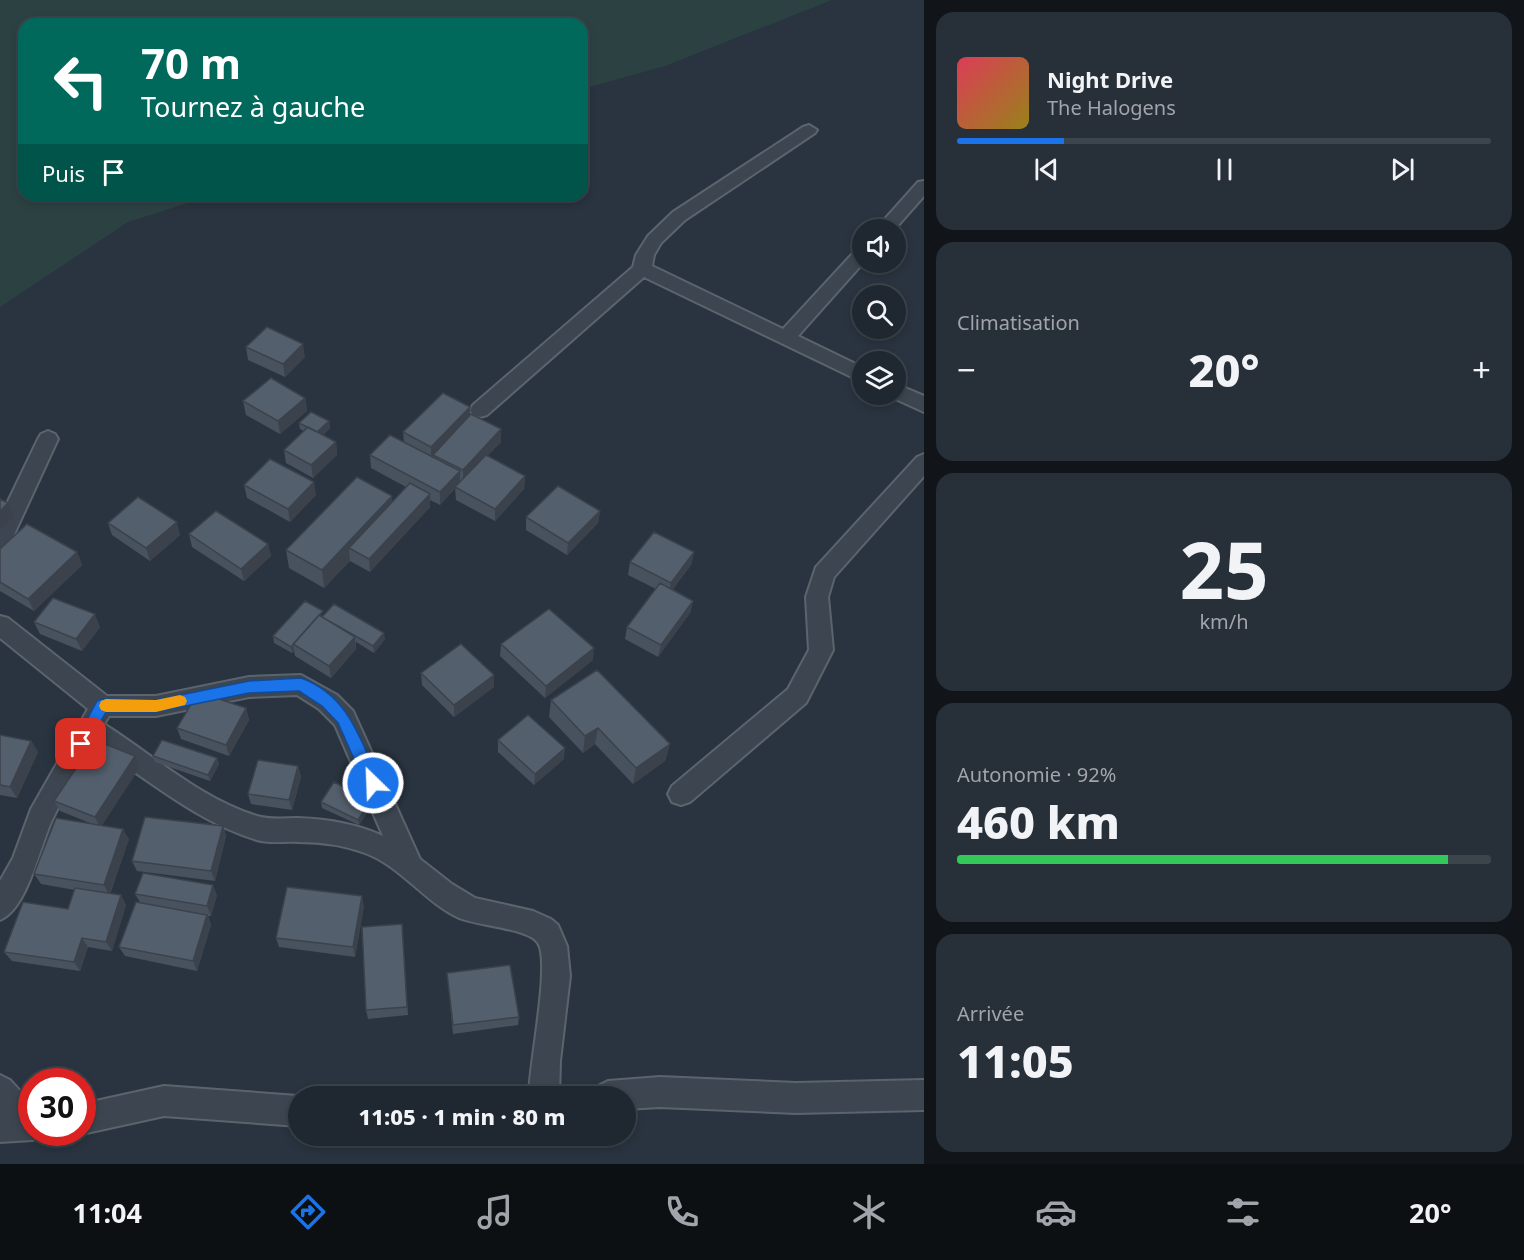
<!DOCTYPE html>
<html lang="fr">
<meta charset="utf-8">
<style>
body{margin:0;font-family:"Noto Sans",sans-serif;background:#272f38;color:#f1f3f6;height:100vh;display:flex;flex-direction:column;font-size:22px;white-space:nowrap}
*{box-sizing:border-box;margin:0}
p{font-size:20px;color:#a1a5ab}
.icon{flex:none;width:33px;height:33px;fill:none;stroke:currentColor;stroke-width:2;stroke-linecap:round;stroke-linejoin:round}
.map{position:relative;flex:1;overflow:hidden}
.sheet{display:flex;flex-direction:column;gap:12px;padding:12px;background:#11151a;width:600px}
.sheet>*{flex:none}
.hud{position:absolute;left:18px;top:18px;width:570px;height:183px;border-radius:18px;box-shadow:0 3px 9px #0003,0 0 0 2px #3c444c;background:#00695c;color:#fff;overflow:hidden}
.buttons{position:absolute;left:852px;top:219px;display:grid;gap:12px}
.buttons a{display:grid;place-items:center;width:54px;height:54px;border-radius:50%;background:#1f2730;box-shadow:0 3px 9px #0003,0 0 0 2px #3c444c;font-size:30px}
.speed{position:absolute;left:18px;top:1068px;display:flex;gap:12px;font-size:30px;font-weight:700;text-align:center}
.speed>*{display:grid;place-content:center;width:78px;height:78px;border-radius:50%;background:#1f2730;box-shadow:0 3px 9px #0003,0 0 0 2px #3c444c;line-height:1}
.speed .limit{border:9px solid #d22;background:#fff;color:#111}
.pin{position:absolute;display:grid;place-items:center;width:51px;height:51px;color:#fff;margin:-26px;border-radius:12px;box-shadow:0 3px 9px #0006}
.me{position:absolute;width:66px;margin:-33px;rotate:336deg;stroke-linejoin:round;filter:drop-shadow(0 0 4px #0008)}
.turn{display:flex;align-items:center;gap:21px;height:126px;padding:0 24px;font-size:27px}
.turn .icon{width:78px;height:78px;stroke-width:2.5}
.turn b{display:block;font-size:42px;line-height:51px}
.then{display:flex;align-items:center;height:57px;padding:0 24px;background:#0003;gap:12px;font-size:22px}
.big{font-size:45px;font-weight:800;line-height:1.1}
.sheet .card{flex:1;display:flex;flex-direction:column;justify-content:center;gap:9px;min-width:0;padding:0 21px;border-radius:18px;background:#272f38}
.sheet .dial{align-items:center;gap:0}
.dial b{font-size:78px;line-height:1}
.song{display:flex;align-items:center;gap:18px}
.cover{width:72px;height:72px;border-radius:9px;background:linear-gradient(135deg,hsl(350 70% 55%),hsl(50 70% 35%))}
.played{height:6px;border-radius:3px;background:linear-gradient(90deg,#1a73e8 20%,#3c444c 20%)}
.keys{display:flex;justify-content:space-around;direction:ltr}
.heat{display:flex;justify-content:space-between;align-items:center;font-size:33px;direction:ltr}
.charge{height:9px;border-radius:4px;background:linear-gradient(90deg,#34c759 92%,#3c444c 0)}
.trip{position:absolute;left:288px;top:1086px;width:348px;height:60px;border-radius:30px;background:#1f2730;box-shadow:0 3px 9px #0003,0 0 0 2px #3c444c;font-weight:800;line-height:60px;text-align:center}
.tabs{display:flex;height:96px;justify-content:space-around;align-items:center;background:#0c1013;color:#a1a5ab}
.tabs .icon{width:42px;height:42px}
.tabs .on{color:#1a73e8}
.tabs b{font-size:27px;color:#f1f3f6}
main{display:flex;flex:1;min-height:0}
.map>svg:first-child{display:block}
</style>
<main>
<div class="map">
<svg width="924" height="1164" viewBox="0 0 924 1164">
<rect width="100%" height="100%" fill="#293440"/>
<path fill="#2c4242" d="M0 0H832L665 66 582 89V24H24V195H213L128 222 0 307Z"/>
<g fill="none" stroke-linecap="round" stroke-linejoin="round">
<defs>
<path id="minor" d="M809 125 817 130 815 133 685 220 661 243 654 255 652 266 783 329 856 250 862 248V262H864L798 336 862 367V382L644 277 487 415 480 417 473 415 470 410 473 405 633 267 636 255 648 236 673 212 803 127Z
M924 181V196L894 230H875L918 182Z
M896 384 924 396V412L889 396 896 394Z
M48 431 55 434 58 439 11 541 8 547 0 550V518L38 439 41 434Z
M924 454V476L834 577 828 597 833 650 806 703 690 802 681 805 672 802 668 794 672 786 788 689 809 650 806 597 816 567 917 457Z
M0 616 8 618 107 696H156L249 677 301 675 337 695 353 711 420 859 452 884 475 898 533 911 551 919 558 925 567 946 570 976 560 1061 559 1096H529C529 1066 551 962 538 943 529 928 476 926 457 917 423 900 400 866 365 853 344 845 319 842 298 842 284 841 270 844 257 840 195 821 147 778 93 744 80 768 65 793 53 818 40 844 28 909 0 920V881L13 858 31 809 88 709 0 638ZM297 695 319 709 335 725 383 836C357 824 327 819 298 818 285 818 270 820 257 816 201 799 153 755 104 724L109 716H156L249 697Z
M0 1075 10 1080 32 1104V1132H44L43 1136 32 1140 0 1142Z
M660 1077 796 1083 924 1080V1110L796 1113 660 1107 626 1109V1096H593L598 1086 608 1081Z
M164 1086 298 1096V1126L164 1116 82 1134 79 1132H82V1104Z"/>
</defs>
<use href="#minor" stroke="#5b646d" stroke-width="4"/>
<use href="#minor" fill="#3d4650" fill-rule="evenodd"/>
</g>
<path fill="#48525e" d="M246 347 305 357 285 377 248 360Z
M305 398 307 411 280 434 246 415 243 401Z
M470 407V416L501 429V442L487 456 525 476 524 489 495 521 456 500 455 488 440 505 430 500V507L370 572 350 561 324 588 289 568 286 550 392 502 406 487 371 468 370 455 404 442 403 432Z
M329 421 330 428 323 435 336 442 337 455 313 478 286 463 284 450 304 431 300 429 299 423Z
M244 485 316 495 290 522 247 498Z
M600 511 598 523 567 555 526 530V517Z
M108 523 180 535 150 561 112 535Z
M189 534 268 544 271 556 244 581 192 547Z
M0 549 77 552 82 565 34 611 0 591Z
M694 552 691 565 673 589 693 601 690 613 658 657 625 639 627 627 656 589 628 575 630 562Z
M324 616 385 639 374 653 356 642V649L331 678 295 656 294 651 292 653 274 643 273 636Z
M34 622 100 627 82 651 40 634Z
M501 644 593 660 545 698 500 656Z
M421 673 494 687 454 717 422 685Z
M551 700 670 744 665 761 633 784 595 744 583 753 549 717Z
M246 708 249 720 229 756 181 739 177 728Z
M0 735 31 741 38 752 17 798 0 795Z
M498 740 564 759 534 785 498 752Z
M153 756 217 758 219 764 210 781 155 762Z
M298 766 301 777 292 810 251 804 248 794Z
M140 767 102 825 129 839 110 894 121 895 126 905 112 951 88 947 80 971 12 961 4 952 68 909 75 890 41 884 34 874 90 823 60 811 54 801Z
M371 800 372 805 359 825 322 808 321 802Z
M223 826 226 836 215 881 137 871 132 861Z
M135 894 217 895 211 916H208L211 925 197 971 125 956 119 947 140 902Z
M364 906 355 957 279 947 276 938Z
M402 924 408 1015 368 1019 366 1010Z
M447 973 519 1017 518 1025 453 1034Z"/>
<path fill="#3b424c" d="M303 344 305 357 285 377 283 364Z
M305 398 307 411 280 434 278 421Z
M470 407V420L433 455V458L431 460V447Z
M329 421 330 428 318 439 317 432Z
M501 429V442L463 483V470Z
M336 442 337 455 313 478 311 465Z
M460 471V484L440 505V492Z
M525 476 524 489 495 521V509Z
M314 482 316 495 290 522 288 509Z
M430 494V507L370 572 369 559Z
M392 496 393 515 349 548 350 561 324 588 322 570Z
M8 503 14 516 0 530V511Z
M600 511 598 523 567 555 568 543Z
M177 522 180 535 150 561 146 548Z
M268 544 271 556 244 581 241 569Z
M77 552 82 565 34 611 28 599Z
M694 552 691 565 668 595 671 583Z
M693 601 690 613 658 657 661 645Z
M95 614 100 627 82 651 76 639Z
M384 633 385 639 374 653 373 646Z
M355 637 356 649 331 678 329 666Z
M293 644 294 651 292 653 291 647Z
M594 648 593 660 545 698 546 686Z
M494 675V687L454 717V705Z
M246 708 249 720 229 756 226 745Z
M598 728 595 744 583 753 585 736Z
M31 741 38 752 17 798 10 787Z
M670 744 665 761 633 784 636 768Z
M565 748 564 759 534 785 535 774Z
M135 756 140 767 100 828 95 817Z
M217 758 219 764 210 781 208 775Z
M298 766 301 777 292 810 289 800Z
M371 800 372 805 359 825 358 820Z
M223 826 226 836 215 881 211 871Z
M123 829 129 839 109 895 104 885Z
M213 885 217 895 211 916 207 906Z
M121 895 126 905 112 951 106 942Z
M362 896 364 906 355 957 353 947Z
M207 915 211 925 197 971 193 961Z
M82 938 88 947 80 971 74 962Z"/>
<path fill="#545f6d" stroke="#3b424c" stroke-width="1.5" d="M267 327 303 344 283 364 246 347Z
M271 378 305 398 278 421 243 401Z
M443 393 470 407 431 447 403 432Z
M311 412 329 421 317 432 299 423Z
M471 414 501 429 463 470 433 455Z
M308 427 336 442 311 465 284 450Z
M390 435 460 471 440 492 370 455Z
M486 455 525 476 495 509 455 487Z
M270 459 314 482 288 509 244 485Z
M357 477 392 496 322 570 286 550Z
M410 483 430 494 369 559 349 548Z
M558 486 600 511 568 543 526 517Z
M138 497 177 522 146 548 108 523Z
M0 499 8 503 0 511Z
M216 511 268 544 241 569 189 534Z
M27 524 77 552 28 599 0 582V549Z
M654 532 694 552 671 583 630 562Z
M660 583 693 601 661 645 627 627Z
M53 598 95 614 76 639 34 622Z
M305 601 323 611 291 647 273 636Z
M334 604 384 633 373 646 322 617Z
M549 609 594 648 546 686 501 644Z
M319 615 355 637 329 666 293 644Z
M461 644 494 675 454 705 421 673Z
M597 670 670 744 636 768 598 728 585 736 551 700Z
M198 692 246 708 226 745 177 728Z
M528 715 565 748 535 774 498 740Z
M0 735 31 741 10 787 0 785Z
M95 740 135 756 95 817 54 801Z
M162 740 217 758 208 775 153 756Z
M258 760 298 766 289 800 248 794Z
M334 782 371 800 358 820 321 802Z
M145 817 223 826 211 871 132 861Z
M56 818 123 829 104 885 34 874Z
M143 873 213 885 207 906 135 894Z
M287 887 362 896 353 947 276 938Z
M75 888 121 895 106 942 82 938 74 962 4 952 23 902 68 909Z
M136 902 207 915 193 961 119 947Z
M402 924 407 1007 366 1010 362 927Z
M510 965 519 1017 453 1025 447 973Z"/>
<path fill="#1a73e8" stroke="#114b97" stroke-width="1.5" d="M301 678C349 695 361 741 380 783L378 788 373 790 367 788 338 723 322 706 299 691 249 693 156 712H106L86 748 81 750 76 748 74 744 97 701 102 699 156 700 249 681Z"/>
<path fill="#f59e0b" d="M180 695 185 697 187 701 185 705 156 712H106L101 710 99 706 101 701 106 699 156 700Z"/>
</svg>
<div class="buttons">
<a><svg class="icon" aria-label="sound" viewBox="0 0 24 24"><path d="M4 9h4l5-4v14l-5-4H4zM17 9q2 3 0 6"/></svg></a>
<a><svg class="icon" aria-label="search" viewBox="0 0 24 24"><circle cx="10" cy="10" r="6"/><path d="M15 15l6 6"/></svg></a>
<a><svg class="icon" aria-label="layers" viewBox="0 0 24 24"><path d="M12 4l9 5-9 5-9-5zM3 14l9 5 9-5"/></svg></a>
</div>
<div class="speed"><div class="limit">30</div></div>
<div class="pin" style="left:81px;top:744px;background:#d93025"><svg class="icon" aria-label="arrive" viewBox="0 0 24 24"><path d="M6 21V4h12l-3 4 3 4H6"/></svg></div>
<svg class="me" style="left:373px;top:783px" viewBox="-20 -20 40 40"><circle r="17" fill="#1a73e8" stroke="#fff" stroke-width="3"/><path d="M0-11L8 9 0 5-8 9z" fill="#fff"/></svg>
<div class="trip">11:05 · 1 min · 80 m</div>
<div class="hud">
<div class="turn"><svg class="icon" aria-label="left" viewBox="0 0 24 24"><path d="M17 20v-9H6M10 6l-5 5 5 5"/></svg><div><b>70 m</b>Tournez à gauche</div></div>
<div class="then">Puis<svg class="icon" aria-label="arrive" viewBox="0 0 24 24"><path d="M6 21V4h12l-3 4 3 4H6"/></svg></div>
</div>
</div>
<section class="sheet">
<div class="card">
<div class="song"><i class="cover"></i><div><b>Night Drive</b><p>The Halogens</p></div></div>
<div class="played"></div>
<div class="keys"><svg class="icon" aria-label="previous" viewBox="0 0 24 24"><path d="M18 5L8 12l10 7zM5 5v14"/></svg><svg class="icon" aria-label="pause" viewBox="0 0 24 24"><path d="M8 5v14M16 5v14"/></svg><svg class="icon" aria-label="next" viewBox="0 0 24 24"><path d="M6 5l10 7-10 7zM19 5v14"/></svg></div>
</div>
<div class="card"><p>Climatisation</p>
<div class="heat"><a>−</a><b class="big">20°</b><a>+</a></div>
</div>
<div class="card dial"><b>25</b><p>km/h</p></div>
<div class="card"><p>Autonomie · 92%</p><b class="big">460 km</b><div class="charge"></div></div>
<div class="card"><p>Arrivée</p><b class="big">11:05</b></div>
</section>
</main>
<nav class="tabs">
<b>11:04</b>
<svg class="icon on" aria-label="directions" viewBox="0 0 24 24"><path d="M12 3l9 9-9 9-9-9zM9 14v-3h6M13 9l2 2-2 2"/></svg>
<svg class="icon" aria-label="music" viewBox="0 0 24 24"><path d="M9 18V5l10-2v13"/><circle cx="6" cy="18" r="3"/><circle cx="16" cy="16" r="3"/></svg>
<svg class="icon" aria-label="phone" viewBox="0 0 24 24"><path d="M5 4h4l2 5-3 2q2 4 5 5l2-3 5 2v4C11 20 4 13 5 4z"/></svg>
<svg class="icon" aria-label="climate" viewBox="0 0 24 24"><path d="M12 3v18M4 7l16 10M4 17L20 7"/></svg>
<svg class="icon" aria-label="car" viewBox="0 0 24 24"><path d="M5 17H2v-5l4-1 3-4h7l3 4 3 1v5h-3M9 17h6M6 11h13"/><circle cx="7" cy="17" r="2"/><circle cx="17" cy="17" r="2"/></svg>
<svg class="icon" aria-label="filters" viewBox="0 0 24 24"><path d="M4 7h16M4 17h16"/><circle cx="9" cy="7" r="2"/><circle cx="15" cy="17" r="2"/></svg>
<b>20°</b>
</nav>
